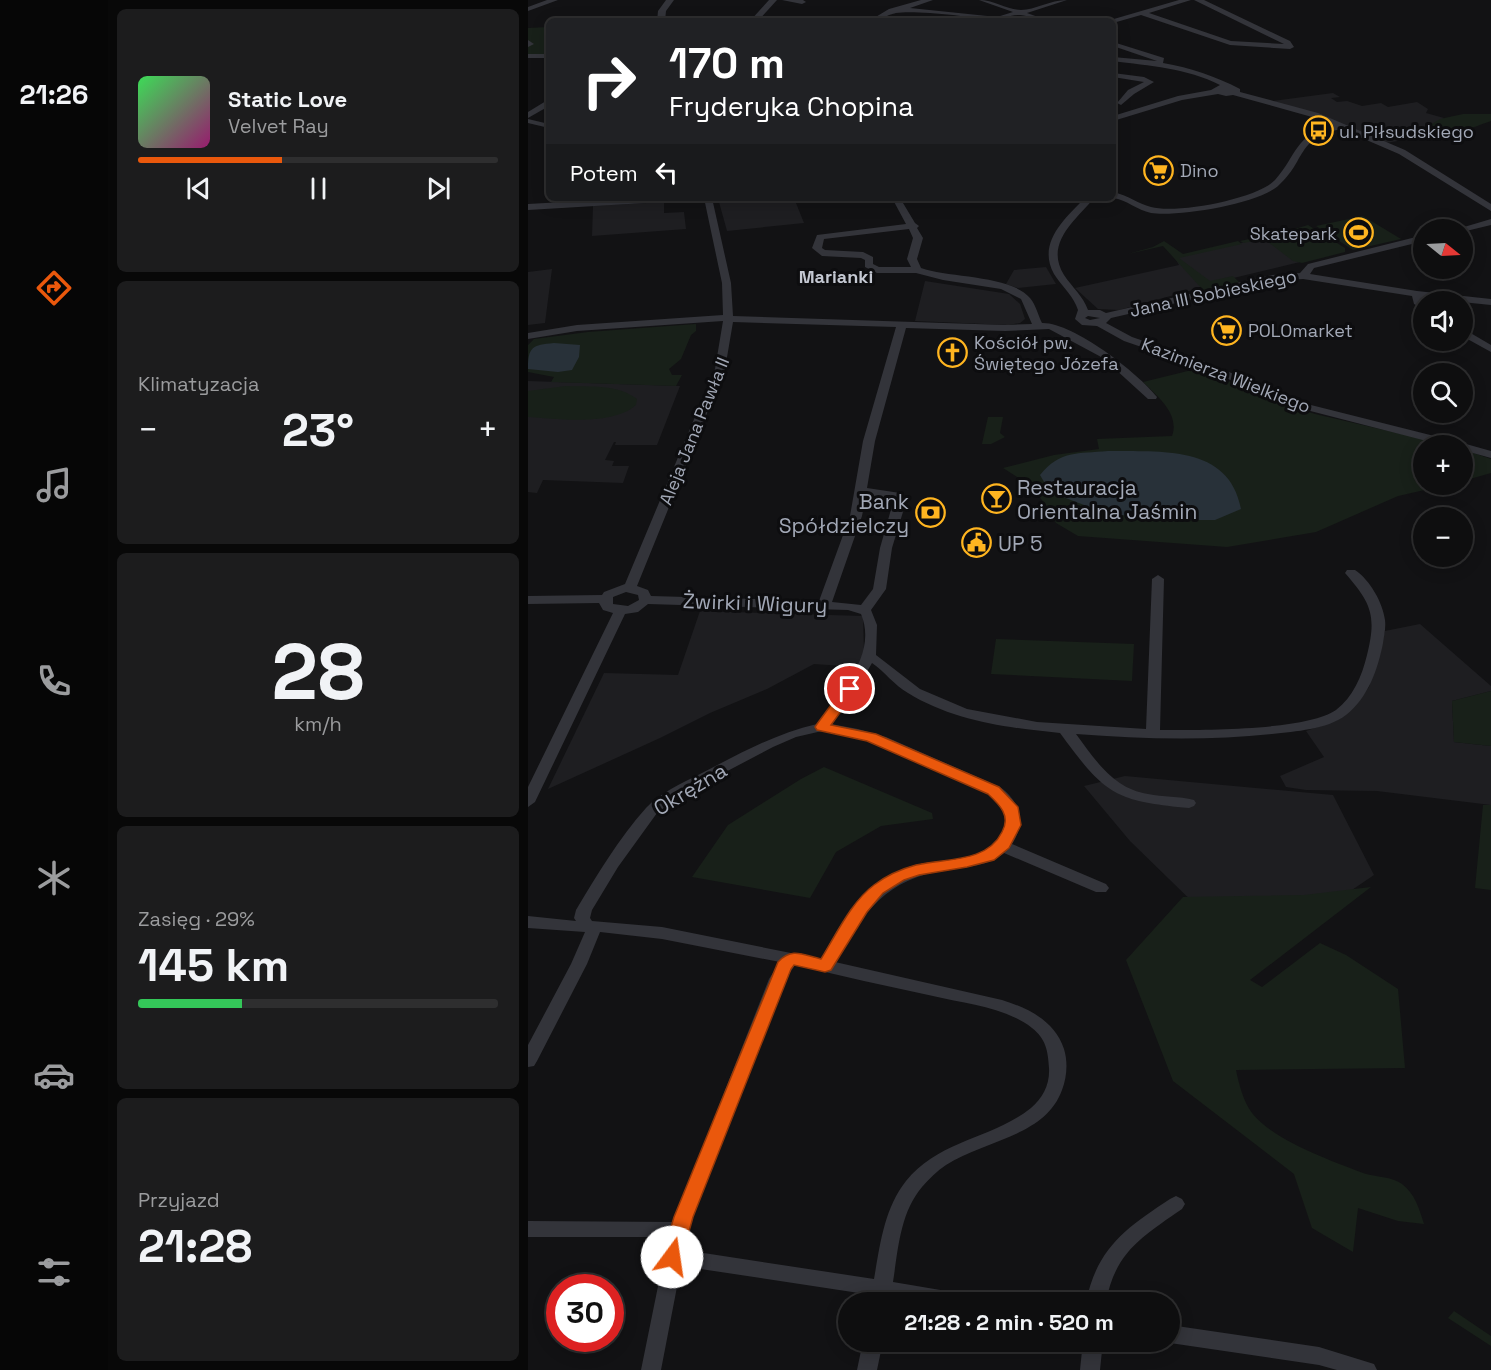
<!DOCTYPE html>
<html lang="pl">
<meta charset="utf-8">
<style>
body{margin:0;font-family:"Space Grotesk",sans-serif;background:#1c1c1d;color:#f1f3f6;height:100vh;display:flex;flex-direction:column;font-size:22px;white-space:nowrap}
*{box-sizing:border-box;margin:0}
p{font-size:20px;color:#9b9c9e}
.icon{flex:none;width:33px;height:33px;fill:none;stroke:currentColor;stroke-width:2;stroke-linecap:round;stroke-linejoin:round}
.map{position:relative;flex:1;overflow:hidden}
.details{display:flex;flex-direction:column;gap:9px;padding:9px;background:#080808;width:420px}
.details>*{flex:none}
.banner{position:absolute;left:18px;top:18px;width:570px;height:183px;border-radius:9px;box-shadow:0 3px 15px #0003,0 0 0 2px #2e2e2f;background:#202124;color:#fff;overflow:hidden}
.needle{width:39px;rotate:108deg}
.tools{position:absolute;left:885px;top:219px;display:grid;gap:12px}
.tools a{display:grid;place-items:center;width:60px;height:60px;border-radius:50%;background:#0e0e0f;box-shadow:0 3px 15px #0003,0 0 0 2px #2e2e2f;font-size:30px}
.speed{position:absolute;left:18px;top:1274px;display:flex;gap:12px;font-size:30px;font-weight:700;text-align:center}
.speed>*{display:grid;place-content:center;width:78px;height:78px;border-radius:50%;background:#0e0e0f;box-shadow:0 3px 15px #0003,0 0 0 2px #2e2e2f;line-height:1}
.speed .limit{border:9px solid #d22;background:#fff;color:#111}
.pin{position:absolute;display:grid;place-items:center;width:51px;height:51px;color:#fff;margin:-26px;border:3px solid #fff;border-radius:50%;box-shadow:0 2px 6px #0007}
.me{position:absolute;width:66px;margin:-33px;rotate:14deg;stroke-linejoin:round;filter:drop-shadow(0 0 4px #0008)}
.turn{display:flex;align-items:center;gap:21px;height:126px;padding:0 24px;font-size:27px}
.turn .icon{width:78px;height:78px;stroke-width:2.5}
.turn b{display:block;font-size:42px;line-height:51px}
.then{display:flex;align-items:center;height:57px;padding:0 24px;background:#0003;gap:12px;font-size:22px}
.big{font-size:45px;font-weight:800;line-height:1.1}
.details .card{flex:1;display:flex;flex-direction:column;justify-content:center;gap:9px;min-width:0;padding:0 21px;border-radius:9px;background:#1c1c1d}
.details .dial{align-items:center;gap:0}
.dial b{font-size:78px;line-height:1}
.song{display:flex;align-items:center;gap:18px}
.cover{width:72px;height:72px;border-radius:9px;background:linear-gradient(135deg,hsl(130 70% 55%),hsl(320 70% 35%))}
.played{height:6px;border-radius:3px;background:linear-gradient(90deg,#ea580c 40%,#2e2e2f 40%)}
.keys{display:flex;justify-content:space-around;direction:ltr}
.heat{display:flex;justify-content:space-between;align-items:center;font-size:33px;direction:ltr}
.charge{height:9px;border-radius:4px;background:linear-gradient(90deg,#34c759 29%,#2e2e2f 0)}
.trip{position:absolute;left:310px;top:1292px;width:342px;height:60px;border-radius:30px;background:#0e0e0f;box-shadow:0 3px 15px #0003,0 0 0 2px #2e2e2f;font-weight:800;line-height:60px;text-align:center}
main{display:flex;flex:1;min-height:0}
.tabs{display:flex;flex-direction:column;width:108px;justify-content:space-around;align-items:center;background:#060606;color:#9b9c9e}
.tabs .icon{width:42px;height:42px}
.tabs .active{color:#ea580c}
.tabs b{font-size:27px;color:#f1f3f6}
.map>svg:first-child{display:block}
</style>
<main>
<nav class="tabs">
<b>21:26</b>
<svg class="icon active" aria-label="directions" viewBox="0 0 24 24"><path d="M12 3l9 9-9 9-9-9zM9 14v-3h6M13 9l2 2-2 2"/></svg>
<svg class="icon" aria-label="music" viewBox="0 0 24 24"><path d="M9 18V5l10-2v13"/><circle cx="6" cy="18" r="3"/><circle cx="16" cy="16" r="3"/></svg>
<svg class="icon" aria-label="phone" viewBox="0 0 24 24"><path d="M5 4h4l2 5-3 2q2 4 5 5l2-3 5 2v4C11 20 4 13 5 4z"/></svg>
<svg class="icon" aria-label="climate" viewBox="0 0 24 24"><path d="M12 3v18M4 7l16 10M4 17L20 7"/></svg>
<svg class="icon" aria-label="car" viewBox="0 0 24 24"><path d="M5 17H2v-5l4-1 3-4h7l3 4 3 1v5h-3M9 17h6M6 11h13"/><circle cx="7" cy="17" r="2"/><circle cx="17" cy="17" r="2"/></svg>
<svg class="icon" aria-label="filters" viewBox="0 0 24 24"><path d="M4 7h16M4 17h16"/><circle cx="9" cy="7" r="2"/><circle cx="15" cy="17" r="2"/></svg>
</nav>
<section class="details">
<div class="card">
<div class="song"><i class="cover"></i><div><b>Static Love</b><p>Velvet Ray</p></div></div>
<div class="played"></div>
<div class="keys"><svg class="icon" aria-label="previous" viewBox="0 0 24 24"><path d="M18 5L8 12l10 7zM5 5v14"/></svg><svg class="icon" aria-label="pause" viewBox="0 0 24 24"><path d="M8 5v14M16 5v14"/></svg><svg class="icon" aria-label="next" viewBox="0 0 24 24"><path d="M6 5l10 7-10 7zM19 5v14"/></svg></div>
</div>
<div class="card"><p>Klimatyzacja</p>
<div class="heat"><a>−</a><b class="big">23°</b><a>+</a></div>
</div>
<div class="card dial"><b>28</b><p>km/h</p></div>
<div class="card"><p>Zasięg · 29%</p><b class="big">145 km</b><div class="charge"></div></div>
<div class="card"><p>Przyjazd</p><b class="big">21:28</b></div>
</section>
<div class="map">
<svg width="963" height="1370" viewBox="0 0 963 1370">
<rect width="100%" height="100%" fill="#121214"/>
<path fill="#1e1e21" d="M805 93 812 97 803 98 809 102 819 101 834 106 853 103 860 107 889 102 900 109 898 113 916 118 893 132 898 136 858 143 745 101Z
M199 198H266L276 223 199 231 191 202Z
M136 202V213L156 212 158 229 64 236 65 206Z
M739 237 776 261 672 286V288L591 310 570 309 547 288 651 265 647 258Z
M518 267 528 284 490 288 478 284 486 270Z
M24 269 17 323 0 325V272Z
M397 281 481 294 492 304 497 319 492 323 480 325 387 321Z
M0 381 152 386 129 445H87L88 442H86L77 460 86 461 84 466H101L95 483 15 480 9 493 0 492Z
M172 611 335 616 336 653 332 664 316 666 286 664 239 689 182 713 132 738 20 789 76 673 150 675Z
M892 624 963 686V691L924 701 926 742 963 746V805L849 791 778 790 758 787 752 776 796 757 778 731 799 724 828 705 841 687 857 631Z
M597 776 805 795 846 875 790 913 679 916 602 841 556 786Z"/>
<path fill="#182019" d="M21 27V55L0 54V28Z
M935 114H963V121C944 127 910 144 892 131L912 119Z
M835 216 873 239 825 250 788 226Z
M780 225 817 248V252L774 263 765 261 736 239 716 243 712 241 735 236 733 233H741L740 237Z
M636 241 655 254 710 241 714 244 651 258 682 281 705 276 711 282 675 290 635 246 600 254 625 247Z
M168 324V331L163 335 153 359 141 369 144 375H154L148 386 23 382 26 377 0 372V345L6 339 60 332Z
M672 368 742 400 787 414 921 445 896 446V484L919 485 870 496 788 532 699 547 550 536 528 523 521 509 502 485 475 468 526 455 571 449 569 439 644 436C652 414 630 397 615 382Z
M38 386C61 387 90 384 109 399L108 405C85 426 30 419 0 417V391Z
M460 417H475L472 433 477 437 463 444H454Z
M934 449 963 459V473L935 481Z
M468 639 606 644 604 681 463 674Z
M963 691V746L926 742 924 701Z
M296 767 404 813 405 819 353 826 308 852 282 898 164 877 200 825 273 779Z
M955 805H963V890L947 888Z
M843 887 722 980 734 987 792 943 818 955 870 989 877 1068 708 1070C711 1084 715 1101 724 1113 746 1141 806 1162 838 1174 849 1177 865 1177 874 1184 887 1194 891 1208 896 1224L870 1221 830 1208 825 1252 784 1228 766 1174 645 1081 598 960 655 897 776 895Z
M926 1311 963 1336V1346L920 1318Z"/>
<path fill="#283139" d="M26 343 52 345 51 357 44 370 30 372 0 369C0 347 4 345 26 343Z
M580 451C632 452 701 444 713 509L687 520H635L577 513 522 492 512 475C532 450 550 454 580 451Z"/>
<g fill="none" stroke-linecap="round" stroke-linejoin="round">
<path fill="#33343a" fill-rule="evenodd" d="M19 0H30L0 11V7Z
M138 0H146L138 11 137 21H129L130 11Z
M241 0H249L230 21H222Z
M254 0H275L278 2 274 4Z
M393 0H405L382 8 469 17 485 12 451 0C466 0 480 10 493 10 507 10 522 0 539 0L499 13 521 21C510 21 502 16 492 15 482 14 470 21 459 21 445 16 385 10 368 13 358 15 352 21 341 21L361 9Z
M651 0H663L621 13 703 41 756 44 666 0H676L762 41 766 47 762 49 702 45 613 15 585 23 579 21Z
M0 40 6 44 0 47Z
M585 42 636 58 635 63C663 68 687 76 712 89V92L790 113 877 150 963 204V211L871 154 813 129C768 138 778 161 751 185 732 204 650 217 623 213 609 210 599 200 585 198V192C600 195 610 204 623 207 649 214 729 199 747 180 769 155 767 134 805 126L784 117 705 95 698 96 690 94 654 100 585 121V116L650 96 683 90 692 85C659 68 621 66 585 61V57L629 61 585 46Z
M0 54H21V58H0Z
M585 73 616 77 626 82 606 94 593 105 589 103 600 90 616 82 585 77Z
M18 101H21V106L0 118V112Z
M0 119 21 124V128L0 123Z
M106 198H155L151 201 0 210V204Z
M176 198H184L203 283 205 316 477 325 504 324 493 299 473 289 415 280 388 273H349L337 267V260L333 258 294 256 284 248 289 235 378 224 364 198H372L387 223 391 226 389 228 395 238 389 259 393 268C421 278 483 275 502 298 508 305 510 315 514 323 545 322 610 373 629 397L628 399H620L575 358 521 329 477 331 378 328 347 441 339 488 372 493 378 498V502L364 548 358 589 343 610 349 625 348 655 392 689 439 709 509 722 618 729 624 579 630 575 636 579 632 730C671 730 778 731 808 710 825 697 834 676 839 655 849 615 843 603 817 573L819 570H827C842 580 855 603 857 620 858 628 856 636 855 643 850 669 840 698 818 715 798 730 768 731 744 734 678 741 613 739 548 734 567 760 586 789 620 794 635 797 651 796 666 800L668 803 666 806 661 808C585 801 577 794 532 733 481 728 425 721 380 693 366 685 357 672 344 663L329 689 303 724 330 729 358 737 472 787C492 801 498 823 484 844L578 884 581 888 578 892H568L476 853C461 866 439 867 419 870 359 878 335 912 307 962L474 1000C500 1008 527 1021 536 1049 540 1062 539 1077 534 1090 517 1137 456 1140 418 1165 409 1171 401 1179 394 1187 372 1213 370 1250 365 1282L436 1294 443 1296 446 1302H385L362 1298V1302H342L344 1295 153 1266 133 1370H113L140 1237H0V1221L145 1222 241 979 252 962 134 939 72 932 59 964 9 1061 6 1066 0 1067V1045L43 964 57 932 0 928V916L48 921 46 918 48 910C69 875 91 838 118 808 132 793 154 783 172 774 211 754 246 734 289 724 312 693 350 655 333 614L320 610 120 604 110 612 97 614 7 802 0 807V787L85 613 75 610 71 603 0 604V596L74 595 76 592 97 584 187 369 195 321 49 331 0 339V333L49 325 195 315 194 283ZM381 229 385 238 379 259 383 267H351L345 264V257L335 252 297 250 294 248 296 239ZM205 322 368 327 335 441 322 516 291 601 123 596 120 590 109 586 197 369ZM338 495 366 499 352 548 345 589 333 605 304 602 334 516ZM98 592 110 595 111 600 100 606 85 604V597ZM294 731 326 736 348 744 461 793C471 800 477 808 478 820 479 862 417 859 389 866 375 869 362 875 351 883 324 901 308 932 293 959L134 927 64 921 62 918 64 910 90 867 129 813 152 796 245 747 268 737ZM267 965C313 976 359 986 405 996 438 1004 477 1007 504 1028 518 1039 520 1051 521 1068 522 1084 515 1098 503 1108 464 1139 411 1140 378 1181 356 1209 352 1245 346 1279L156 1250 160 1230 256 981Z
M557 198H566C548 220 516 243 536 275 544 287 555 296 560 310H572L578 313 744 275 772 273 780 264 896 235V241L786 268 782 274 889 291 963 299V305L894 298 896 309 886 304 884 296 775 279 744 281 583 318 578 323 604 337 680 363 771 402 938 444 963 451V458L934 450V446H918L763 406 672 367 596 341 569 326 554 325 547 319 550 310 548 305C543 294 533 285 526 274 509 243 536 219 557 198ZM560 316 572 318 562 320 557 318Z
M963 219V225L934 232V230H926Z
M934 328 963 345V352L934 336Z
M648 1196 654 1199 657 1204 654 1209C615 1236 587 1252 578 1302H558C569 1248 598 1228 642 1199Z
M642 1325 791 1347 846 1364 849 1370H809L791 1365 642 1343 638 1341H642Z
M335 1341H355L349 1370H329Z
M555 1341H575L572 1370H552Z"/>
</g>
<path fill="#ea580c" stroke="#983908" stroke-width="1.5" d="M322 685 329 689 303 725 348 734 471 787 490 807 493 825 481 848 466 860 439 867 391 875 376 880 355 893 339 912 303 970 297 972 266 965 263 969 165 1217 154 1257 151 1263 144 1265 137 1263 134 1257 146 1217 250 962C264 947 275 955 293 959 308 935 323 902 346 885 359 875 373 869 388 865 417 858 459 863 474 832 483 816 472 805 460 794L339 741 289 730 287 727 289 724 317 686Z"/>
<defs>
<symbol id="bus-ring" viewBox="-11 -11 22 22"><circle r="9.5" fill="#0d0d0f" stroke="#ffb520" stroke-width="1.5"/><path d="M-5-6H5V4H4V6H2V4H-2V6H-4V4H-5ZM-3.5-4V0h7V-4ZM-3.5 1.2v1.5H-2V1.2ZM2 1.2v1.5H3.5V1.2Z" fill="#ffb520"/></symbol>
<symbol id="supermarket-ring" viewBox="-11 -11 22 22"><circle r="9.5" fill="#0d0d0f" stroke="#ffb520" stroke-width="1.5"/><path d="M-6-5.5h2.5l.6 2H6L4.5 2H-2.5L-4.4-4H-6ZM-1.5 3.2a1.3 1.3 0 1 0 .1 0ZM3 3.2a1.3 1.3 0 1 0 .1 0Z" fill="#ffb520"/></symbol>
<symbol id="stadium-ring" viewBox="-11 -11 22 22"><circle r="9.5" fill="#0d0d0f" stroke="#ffb520" stroke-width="1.5"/><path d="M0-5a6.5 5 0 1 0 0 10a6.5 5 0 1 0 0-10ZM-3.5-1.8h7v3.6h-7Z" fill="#ffb520"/></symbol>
<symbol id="church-ring" viewBox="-11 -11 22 22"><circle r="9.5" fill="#0d0d0f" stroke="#ffb520" stroke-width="1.5"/><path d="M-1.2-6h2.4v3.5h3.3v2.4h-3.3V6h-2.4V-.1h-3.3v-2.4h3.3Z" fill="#ffb520"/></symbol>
<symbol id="bar-ring" viewBox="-11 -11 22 22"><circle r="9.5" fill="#0d0d0f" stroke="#ffb520" stroke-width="1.5"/><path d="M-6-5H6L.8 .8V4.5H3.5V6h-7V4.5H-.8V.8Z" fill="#ffb520"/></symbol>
<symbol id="bank-ring" viewBox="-11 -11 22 22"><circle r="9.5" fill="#0d0d0f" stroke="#ffb520" stroke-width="1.5"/><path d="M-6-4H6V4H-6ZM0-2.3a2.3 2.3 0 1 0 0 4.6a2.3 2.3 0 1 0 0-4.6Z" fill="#ffb520"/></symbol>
<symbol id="civic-ring" viewBox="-11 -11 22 22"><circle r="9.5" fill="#0d0d0f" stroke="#ffb520" stroke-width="1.5"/><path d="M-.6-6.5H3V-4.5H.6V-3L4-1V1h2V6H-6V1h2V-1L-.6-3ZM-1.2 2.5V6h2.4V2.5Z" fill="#ffb520"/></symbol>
</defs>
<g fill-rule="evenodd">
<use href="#bus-ring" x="774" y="114" width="33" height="33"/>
<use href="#supermarket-ring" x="614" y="154" width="33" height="33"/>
<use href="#stadium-ring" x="814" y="216" width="33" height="33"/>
<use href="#supermarket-ring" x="682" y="314" width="33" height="33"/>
<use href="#church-ring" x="408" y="336" width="33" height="33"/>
<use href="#bar-ring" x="452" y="482" width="33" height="33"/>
<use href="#bank-ring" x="386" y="496" width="33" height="33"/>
<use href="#civic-ring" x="432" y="526" width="33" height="33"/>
</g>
<g text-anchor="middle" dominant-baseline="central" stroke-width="6" stroke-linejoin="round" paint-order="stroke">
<g font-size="18" fill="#a2a8b6" stroke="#0d0d0f" text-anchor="start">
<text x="811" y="131">ul. Piłsudskiego</text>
<text x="652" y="170">Dino</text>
<text x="809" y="233" text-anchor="end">Skatepark</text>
<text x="720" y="330">POLOmarket</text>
<text x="446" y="342">Kościół pw.<tspan x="446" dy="21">Świętego Józefa</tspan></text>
</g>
<g font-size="18" font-weight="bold" fill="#c4c8d2" stroke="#0d0d0f">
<text x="308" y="276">Marianki</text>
</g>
<g font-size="18" fill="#a2a8b6" stroke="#0d0d0f">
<text transform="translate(685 293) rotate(-12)">Jana III Sobieskiego</text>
<text transform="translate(698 375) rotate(21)">Kazimierza Wielkiego</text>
<text transform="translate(166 431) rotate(-68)">Aleja Jana Pawła II</text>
</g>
<g font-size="21" fill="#a2a8b6" stroke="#0d0d0f" text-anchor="start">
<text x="489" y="487">Restauracja<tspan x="489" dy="24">Orientalna Jaśmin</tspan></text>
<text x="381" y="501" text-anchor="end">Bank<tspan x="381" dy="24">Spółdzielczy</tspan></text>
<text x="470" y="543">UP 5</text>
</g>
<g font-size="21" fill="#a2a8b6" stroke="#0d0d0f">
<text transform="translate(227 603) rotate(2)">Żwirki i Wigury</text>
<text transform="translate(162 789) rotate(-31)">Okrężna</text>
</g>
</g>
</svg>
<div class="tools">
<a><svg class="needle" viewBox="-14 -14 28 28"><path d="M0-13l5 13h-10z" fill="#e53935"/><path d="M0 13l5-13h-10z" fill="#9b9c9e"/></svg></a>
<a><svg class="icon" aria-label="sound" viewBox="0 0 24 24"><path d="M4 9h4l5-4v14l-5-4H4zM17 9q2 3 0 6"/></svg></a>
<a><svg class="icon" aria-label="search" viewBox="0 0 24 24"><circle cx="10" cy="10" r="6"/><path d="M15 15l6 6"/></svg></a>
<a>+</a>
<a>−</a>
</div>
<div class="speed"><div class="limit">30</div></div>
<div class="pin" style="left:322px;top:689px;background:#d93025"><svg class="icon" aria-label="arrive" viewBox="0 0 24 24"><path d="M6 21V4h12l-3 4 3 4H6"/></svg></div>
<svg class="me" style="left:144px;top:1257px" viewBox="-20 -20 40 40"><circle r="19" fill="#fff"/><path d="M0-13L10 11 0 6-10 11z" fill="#ea580c"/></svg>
<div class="trip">21:28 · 2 min · 520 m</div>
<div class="banner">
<div class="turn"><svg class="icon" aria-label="right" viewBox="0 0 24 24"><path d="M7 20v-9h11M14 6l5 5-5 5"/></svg><div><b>170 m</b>Fryderyka Chopina</div></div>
<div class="then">Potem<svg class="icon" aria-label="left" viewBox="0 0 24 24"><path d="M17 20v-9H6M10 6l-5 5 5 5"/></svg></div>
</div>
</div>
</main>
